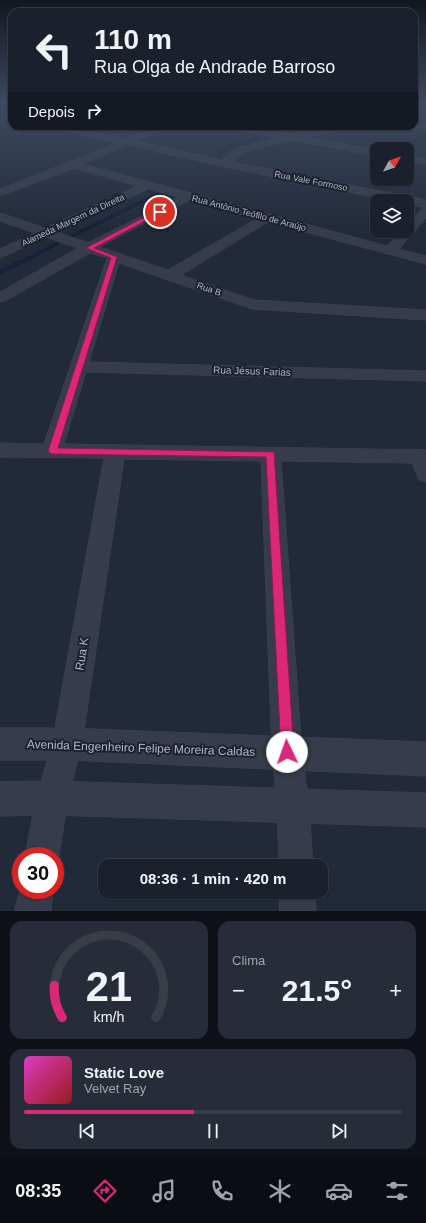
<!DOCTYPE html>
<html lang="pt">
<meta charset="utf-8">
<style>
body{margin:0;font-family:Helvetica,sans-serif;background:#272d38;color:#f1f3f6;height:100vh;display:flex;flex-direction:column;font-size:15px;white-space:nowrap}
*{box-sizing:border-box;margin:0}
p{font-size:13px;color:#9fa3a9}
.icon{flex:none;width:22px;height:22px;fill:none;stroke:currentColor;stroke-width:2;stroke-linecap:round;stroke-linejoin:round}
.map{position:relative;height:911px;overflow:hidden}
.side{display:flex;flex-direction:column;gap:10px;padding:10px;background:#0e1218;flex:1}
.side>*{flex:none}
.guide{position:absolute;left:8px;top:8px;width:410px;height:122px;border-radius:12px;box-shadow:0 1px 3px #0004,0 0 0 1px #383e48;background:#1a202c;color:#f1f3f6;overflow:hidden}
.needle{width:26px;rotate:50deg}
.controls{position:absolute;left:370px;top:142px;display:grid;gap:8px}
.controls a{display:grid;place-items:center;width:44px;height:44px;border-radius:8px;background:#1a202c;box-shadow:0 1px 3px #0004,0 0 0 1px #383e48;font-size:20px}
.speed{position:absolute;left:12px;top:847px;display:flex;gap:8px;font-size:20px;font-weight:700;text-align:center}
.speed>*{display:grid;place-content:center;width:52px;height:52px;border-radius:50%;background:#1a202c;box-shadow:0 1px 3px #0004,0 0 0 1px #383e48;line-height:1}
.speed .limit{border:6px solid #d22;background:#fff;color:#111}
.pin{position:absolute;display:grid;place-items:center;width:34px;height:34px;color:#fff;margin:-17px;border:2px solid #fff;border-radius:50%;box-shadow:0 1px 4px #0007}
.me{position:absolute;width:44px;margin:-22px;rotate:357deg;stroke-linejoin:round;filter:drop-shadow(0 0 3px #0008)}
.turn{display:flex;align-items:center;gap:14px;height:84px;padding:0 20px;font-size:18px}
.turn .icon{width:52px;height:52px;stroke-width:2.5}
.turn b{display:block;font-size:28px;line-height:34px}
.then{display:flex;align-items:center;height:38px;padding:0 20px;background:#0003;gap:8px;font-size:15px}
.big{font-size:30px;font-weight:700;line-height:1.1}
.side .widget{flex:1;display:flex;flex-direction:column;justify-content:center;gap:6px;min-width:0;padding:0 14px;border-radius:12px;background:#272d38}
.side .dial{align-items:center;gap:0}
.dial svg{height:104px;overflow:visible;fill:none;stroke:#383e48;stroke-width:7;stroke-linecap:round;text-anchor:middle}
.dial text{fill:#f1f3f6;stroke:none}
.song{display:flex;align-items:center;gap:12px}
.cover{width:48px;height:48px;border-radius:6px;background:linear-gradient(135deg,hsl(310 70% 55%),hsl(0 70% 35%))}
.played{height:4px;border-radius:2px;background:linear-gradient(90deg,#db2777 45%,#383e48 45%)}
.keys{display:flex;justify-content:space-around;direction:ltr}
.heat{display:flex;justify-content:space-between;align-items:center;font-size:22px;direction:ltr}
.side .tiles{flex:1;display:grid;gap:10px;grid-template-columns:1fr 1fr}
.widget:last-child{grid-column:span 2}
.trip{position:absolute;left:98px;top:859px;width:230px;height:40px;border-radius:12px;background:#1a202c;box-shadow:0 1px 3px #0004,0 0 0 1px #383e48;font-weight:700;line-height:40px;text-align:center}
.dock{display:flex;height:64px;justify-content:space-around;align-items:center;background:#0a0d12;color:#9fa3a9}
.dock .icon{width:28px;height:28px}
.dock .active{color:#db2777}
.dock b{font-size:18px;color:#f1f3f6}
.map>svg:first-child{display:block}
</style>
<div class="map">
<svg width="426" height="911" viewBox="0 0 426 911">
<rect width="100%" height="100%" fill="#222a3a"/>
<g fill="none" stroke-linecap="round" stroke-linejoin="round">
<path stroke="#162038" stroke-width="2.5" d="M218 157 227 147 257 139"/>
<path stroke="#162038" stroke-width="3.5" d="M72 236 157 194
M27 259 58 243"/>
<path stroke="#162038" stroke-width="4" d="M0 272 29 258"/>
<defs>
<path id="minor" d="M12 112V118L5 117 4 115 5 113Z
M414 124 426 125V131L411 129 406 126H414Z
M51 126H68L126 139 155 126H168L137 141 223 160 237 148 279 138 231 129 226 126H246L292 134 333 126H347L334 132 306 137 377 150V156L292 140 245 152 233 162 426 200V218L399 249 426 256V264L268 222 181 275 254 300 426 310V320L252 309 119 263 89 362 426 371V381L86 372 64 444 426 450V482L419 480 412 463 281 461 302 752 309 805 313 866H279L277 805 272 752 261 461 124 459 82 744 68 798 59 856 55 865V856H25L36 798 52 744 104 458 0 457V443L44 444 107 258 90 253 5 301 0 302V292L78 248 46 237 0 258V249L35 233 0 221V213L45 228 138 186 74 168 0 196V189L117 143 53 128ZM128 145 225 167 394 201H407V204L424 207 407 225V231H402L387 246 83 164ZM149 189 179 197 88 243 57 232ZM190 200 256 219 168 270 100 247Z
M407 155 426 159V165L407 161Z
M21 885V890H53L51 911H15Z
M280 892H314L316 911H280Z"/>
<path id="tertiary" d="M0 728H67L426 742V776L67 760H0Z
M52 781 426 793V827L52 815 0 816V782Z"/>
</defs>
<use href="#minor" stroke="#3f4554" stroke-width="1"/>
<use href="#tertiary" stroke="#3f4554" stroke-width="1"/>
<use href="#minor" fill="#363c4b" fill-rule="evenodd"/>
<use href="#tertiary" fill="#363c4b" fill-rule="evenodd"/>
</g>
<linearGradient id="sky" x2="0" y2="1"><stop stop-color="#131720"/><stop offset="0.45" stop-color="#3e4a60"/><stop offset="1" stop-color="#3e4a60" stop-opacity="0"/></linearGradient>
<rect width="426" height="230" fill="url(#sky)"/>
<path fill="#db2777" stroke="#8e194d" d="M158 210 162 212 94 248 117 257 58 448 274 452 294 752 292 757 287 759 283 757 281 752 266 457 52 454 48 451 111 258 86 248Z"/>
<g text-anchor="middle" dominant-baseline="central" stroke-width="4" stroke-linejoin="round" paint-order="stroke">
<g font-size="9" fill="#b1b7c7" stroke="#1b212f">
<text transform="translate(311 181) rotate(11)">Rua Vale Formoso</text>
<text transform="translate(249 213) rotate(15)">Rua Antônio Teófilo de Araújo</text>
<text transform="translate(73 220) rotate(-25)">Alameda Margem da Direita</text>
<text transform="translate(209 289) rotate(19)">Rua B</text>
</g>
<g font-size="10" fill="#b1b7c7" stroke="#1b212f">
<text transform="translate(252 371) rotate(2)">Rua Jésus Farias</text>
</g>
<g font-size="12" fill="#b1b7c7" stroke="#1b212f">
<text transform="translate(82 654) rotate(-81)">Rua K</text>
<text transform="translate(141 748) rotate(2)">Avenida Engenheiro Felipe Moreira Caldas</text>
</g>
</g>
</svg>
<div class="controls">
<a><svg class="needle" viewBox="-14 -14 28 28"><path d="M0-13l5 13h-10z" fill="#e53935"/><path d="M0 13l5-13h-10z" fill="#9fa3a9"/></svg></a>
<a><svg class="icon" aria-label="layers" viewBox="0 0 24 24"><path d="M12 4l9 5-9 5-9-5zM3 14l9 5 9-5"/></svg></a>
</div>
<div class="speed"><div class="limit">30</div></div>
<div class="pin" style="left:160px;top:212px;background:#d93025"><svg class="icon" aria-label="arrive" viewBox="0 0 24 24"><path d="M6 21V4h12l-3 4 3 4H6"/></svg></div>
<svg class="me" style="left:287px;top:752px" viewBox="-20 -20 40 40"><circle r="19" fill="#fff"/><path d="M0-13L10 11 0 6-10 11z" fill="#db2777"/></svg>
<div class="trip">08:36 · 1 min · 420 m</div>
<div class="guide">
<div class="turn"><svg class="icon" aria-label="left" viewBox="0 0 24 24"><path d="M17 20v-9H6M10 6l-5 5 5 5"/></svg><div><b>110 m</b>Rua Olga de Andrade Barroso</div></div>
<div class="then">Depois<svg class="icon" aria-label="right" viewBox="0 0 24 24"><path d="M7 20v-9h11M14 6l5 5-5 5"/></svg></div>
</div>
</div>
<section class="side">
<div class="tiles">
<div class="widget dial"><svg viewBox="0 0 100 80">
<path d="M14 69A42 42 0 1 1 86 69"/>
<path d="M14 69A42 42 0 0 1 8 44" stroke="#db2777"/>
<text x="50" y="56" font-size="32" font-weight="700">21</text>
<text x="50" y="72" font-size="11">km/h</text>
</svg></div>
<div class="widget"><p>Clima</p>
<div class="heat"><a>−</a><b class="big">21.5°</b><a>+</a></div>
</div>
<div class="widget">
<div class="song"><i class="cover"></i><div><b>Static Love</b><p>Velvet Ray</p></div></div>
<div class="played"></div>
<div class="keys"><svg class="icon" aria-label="previous" viewBox="0 0 24 24"><path d="M18 5L8 12l10 7zM5 5v14"/></svg><svg class="icon" aria-label="pause" viewBox="0 0 24 24"><path d="M8 5v14M16 5v14"/></svg><svg class="icon" aria-label="next" viewBox="0 0 24 24"><path d="M6 5l10 7-10 7zM19 5v14"/></svg></div>
</div>
</div>
</section>
<nav class="dock">
<b>08:35</b>
<svg class="icon active" aria-label="directions" viewBox="0 0 24 24"><path d="M12 3l9 9-9 9-9-9zM9 14v-3h6M13 9l2 2-2 2"/></svg>
<svg class="icon" aria-label="music" viewBox="0 0 24 24"><path d="M9 18V5l10-2v13"/><circle cx="6" cy="18" r="3"/><circle cx="16" cy="16" r="3"/></svg>
<svg class="icon" aria-label="phone" viewBox="0 0 24 24"><path d="M5 4h4l2 5-3 2q2 4 5 5l2-3 5 2v4C11 20 4 13 5 4z"/></svg>
<svg class="icon" aria-label="climate" viewBox="0 0 24 24"><path d="M12 3v18M4 7l16 10M4 17L20 7"/></svg>
<svg class="icon" aria-label="car" viewBox="0 0 24 24"><path d="M5 17H2v-5l4-1 3-4h7l3 4 3 1v5h-3M9 17h6M6 11h13"/><circle cx="7" cy="17" r="2"/><circle cx="17" cy="17" r="2"/></svg>
<svg class="icon" aria-label="filters" viewBox="0 0 24 24"><path d="M4 7h16M4 17h16"/><circle cx="9" cy="7" r="2"/><circle cx="15" cy="17" r="2"/></svg>
</nav>
